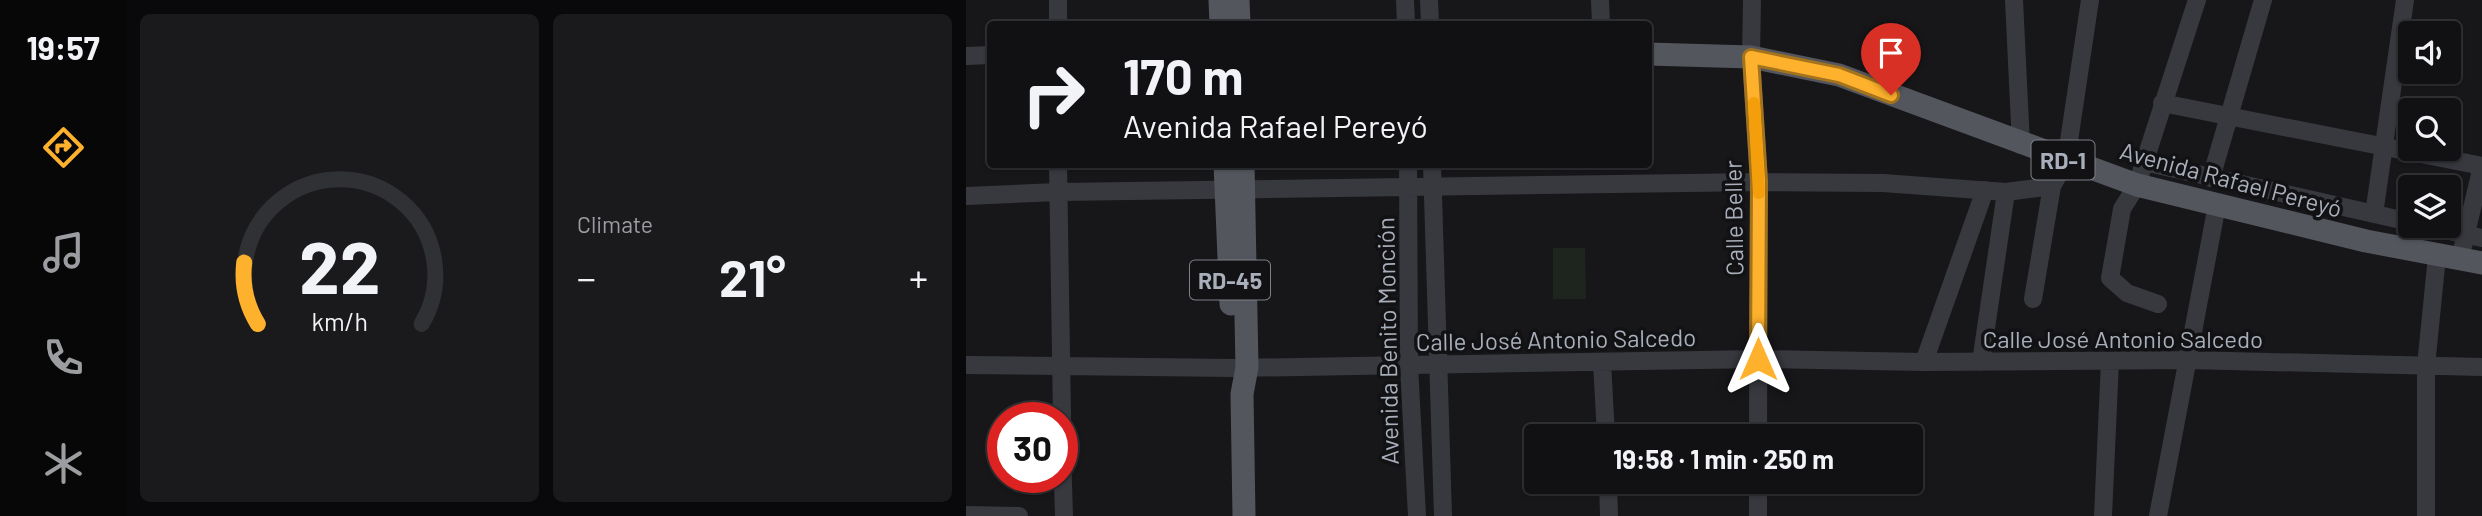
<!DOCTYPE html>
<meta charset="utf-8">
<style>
body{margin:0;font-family:Barlow,sans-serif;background:#1a1a1d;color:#f1f3f6;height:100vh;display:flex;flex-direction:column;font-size:26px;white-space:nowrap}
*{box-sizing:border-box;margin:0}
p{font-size:23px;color:#9c9da0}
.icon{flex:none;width:38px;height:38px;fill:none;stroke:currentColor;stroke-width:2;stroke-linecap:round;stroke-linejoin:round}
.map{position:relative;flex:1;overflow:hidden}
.details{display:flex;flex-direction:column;gap:14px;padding:14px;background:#09090b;width:840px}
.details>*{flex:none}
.banner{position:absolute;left:21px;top:21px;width:665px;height:147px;border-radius:7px;box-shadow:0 2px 5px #0004,0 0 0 2px #303134;background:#111114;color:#f1f3f6;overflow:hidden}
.controls{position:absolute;left:1432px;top:21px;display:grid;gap:14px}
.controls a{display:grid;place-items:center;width:63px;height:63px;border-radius:7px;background:#111114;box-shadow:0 2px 5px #0004,0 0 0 2px #303134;font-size:35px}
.speed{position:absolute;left:21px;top:402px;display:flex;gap:14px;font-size:35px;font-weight:700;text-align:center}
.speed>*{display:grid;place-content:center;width:91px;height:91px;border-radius:50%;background:#111114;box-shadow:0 2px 5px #0004,0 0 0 2px #303134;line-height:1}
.speed .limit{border:10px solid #d22;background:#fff;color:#111}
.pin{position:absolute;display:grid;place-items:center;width:60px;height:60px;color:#fff;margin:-72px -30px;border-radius:50% 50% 50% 0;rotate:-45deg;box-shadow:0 0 7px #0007}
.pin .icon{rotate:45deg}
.me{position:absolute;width:77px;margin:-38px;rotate:0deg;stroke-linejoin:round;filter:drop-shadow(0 0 5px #0008)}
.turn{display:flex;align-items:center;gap:24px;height:147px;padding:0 21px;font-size:32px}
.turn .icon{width:91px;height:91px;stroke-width:2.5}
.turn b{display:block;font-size:49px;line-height:60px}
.big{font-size:52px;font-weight:700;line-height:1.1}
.details .widget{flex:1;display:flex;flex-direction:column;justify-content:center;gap:10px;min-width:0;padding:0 24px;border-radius:10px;background:#1a1a1d}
.details .dial{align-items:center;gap:0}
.dial svg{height:182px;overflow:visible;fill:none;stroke:#303134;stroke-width:7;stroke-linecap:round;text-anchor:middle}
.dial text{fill:#f1f3f6;stroke:none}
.heat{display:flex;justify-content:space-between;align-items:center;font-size:38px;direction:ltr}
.details .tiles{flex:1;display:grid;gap:14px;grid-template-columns:repeat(2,1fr)}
.trip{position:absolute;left:558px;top:424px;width:399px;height:70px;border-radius:7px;background:#111114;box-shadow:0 2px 5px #0004,0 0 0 2px #303134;font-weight:700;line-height:70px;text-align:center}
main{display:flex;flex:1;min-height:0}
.menu{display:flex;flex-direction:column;width:126px;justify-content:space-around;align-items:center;background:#070708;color:#9c9da0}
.menu .icon{width:49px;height:49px}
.menu .on{color:#fdb12c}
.menu b{font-size:32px;color:#f1f3f6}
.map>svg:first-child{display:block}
</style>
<main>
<nav class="menu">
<b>19:57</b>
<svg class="icon on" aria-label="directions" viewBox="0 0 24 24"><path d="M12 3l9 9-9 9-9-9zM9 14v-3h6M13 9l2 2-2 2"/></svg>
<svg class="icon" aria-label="music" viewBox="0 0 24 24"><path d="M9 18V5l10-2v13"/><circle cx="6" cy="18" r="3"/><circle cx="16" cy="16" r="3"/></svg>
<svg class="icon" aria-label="phone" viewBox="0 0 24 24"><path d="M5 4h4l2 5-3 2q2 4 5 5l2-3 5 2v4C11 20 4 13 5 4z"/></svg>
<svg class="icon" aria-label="climate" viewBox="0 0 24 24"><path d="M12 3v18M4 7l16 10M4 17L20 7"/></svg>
</nav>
<section class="details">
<div class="tiles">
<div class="widget dial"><svg viewBox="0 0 100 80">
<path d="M14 69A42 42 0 1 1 86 69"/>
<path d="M14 69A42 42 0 0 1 8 42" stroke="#fdb12c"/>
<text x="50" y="56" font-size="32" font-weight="700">22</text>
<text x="50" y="72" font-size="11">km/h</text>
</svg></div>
<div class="widget"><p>Climate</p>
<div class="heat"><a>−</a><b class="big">21°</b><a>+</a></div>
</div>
</div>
</section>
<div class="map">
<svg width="1516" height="516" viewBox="0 0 1516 516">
<rect width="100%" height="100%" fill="#17171a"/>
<path fill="#1d251e" d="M587 248H619L620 299H587Z"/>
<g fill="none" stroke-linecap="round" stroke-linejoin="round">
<path stroke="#38393f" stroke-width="18" d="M439 0 440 24
M463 0 464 24
M634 0 635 24
M786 0 785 57 793 182 792 436
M1048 0 1055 145
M92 24V0
M0 56 24 55
M1196 103 1516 166
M1178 162 1444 222
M92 164 96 418
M442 164 443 366 451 516
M466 164 477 516
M1245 178 1297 0
M0 196 92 192 793 182 917 183 1040 192 1086 186 1100 161 1124 0
M1408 214 1439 0
M1460 226 1516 238
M1494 259 1516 166
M1067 299 1086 186
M1192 304 1161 293 1144 278 1156 209 1171 185 1231 0
M636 362 640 436
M958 362 1019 190
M1015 362 1040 192
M0 365 269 368 792 359 958 362 1222 360 1516 367
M96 451 98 516
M642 481 643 516
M0 515 53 516
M792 516V481
M1137 516 1144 361
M1192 516 1251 205
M1460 516V366L1471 256"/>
<path stroke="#54565e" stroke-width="23" d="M254 0 255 24
M272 0 273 24
M682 54 785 57 873 75 1171 185 1400 241 1516 263
M259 164 265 304
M277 164 281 367 276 394 278 516"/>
</g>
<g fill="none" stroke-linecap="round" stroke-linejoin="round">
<defs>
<path id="route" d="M792 359 793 181 785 57 873 75 925 95"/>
</defs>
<use href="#route" stroke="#a4731d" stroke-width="18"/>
<use href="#route" stroke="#fdb12c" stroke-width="12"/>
<path stroke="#f59e0b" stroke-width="12" d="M788 103 793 193"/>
</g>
<g text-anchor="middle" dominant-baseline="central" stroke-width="7" stroke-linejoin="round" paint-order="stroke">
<g fill="#121215" stroke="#7c8088" stroke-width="2">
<rect x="1065.5" y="140.5" width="63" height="39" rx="5"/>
<rect x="224" y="260.5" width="80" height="39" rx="5"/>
</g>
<g font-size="23" font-weight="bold" fill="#a9afba">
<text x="1097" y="160">RD-1</text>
<text x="264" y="280">RD-45</text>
</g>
<g font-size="24" fill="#a9afba" stroke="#121215">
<text transform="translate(1265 179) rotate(15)">Avenida Rafael Pereyó</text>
<text transform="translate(767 218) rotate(-91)">Calle Beller</text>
<text x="1157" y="338">Calle José Antonio Salcedo</text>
<text transform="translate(590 339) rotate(-1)">Calle José Antonio Salcedo</text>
<text transform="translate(421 341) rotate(-91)">Avenida Benito Monción</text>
</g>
</g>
</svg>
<div class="controls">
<a><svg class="icon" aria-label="sound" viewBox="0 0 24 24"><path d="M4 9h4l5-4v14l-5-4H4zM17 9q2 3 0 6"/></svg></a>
<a><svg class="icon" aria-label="search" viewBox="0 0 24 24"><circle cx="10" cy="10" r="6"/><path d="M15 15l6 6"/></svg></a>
<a><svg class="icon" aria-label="layers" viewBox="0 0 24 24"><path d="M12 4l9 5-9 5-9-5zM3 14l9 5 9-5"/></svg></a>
</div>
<div class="speed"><div class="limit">30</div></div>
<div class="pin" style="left:925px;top:95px;background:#d93025"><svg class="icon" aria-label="arrive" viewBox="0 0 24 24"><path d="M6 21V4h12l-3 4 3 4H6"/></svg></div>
<svg class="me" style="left:792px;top:359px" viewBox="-20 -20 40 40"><path d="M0-17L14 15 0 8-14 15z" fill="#fdb12c" stroke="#fff" stroke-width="4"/></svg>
<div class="trip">19:58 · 1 min · 250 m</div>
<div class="banner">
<div class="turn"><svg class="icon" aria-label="right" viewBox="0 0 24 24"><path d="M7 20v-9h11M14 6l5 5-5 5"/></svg><div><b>170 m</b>Avenida Rafael Pereyó</div></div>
</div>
</div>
</main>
